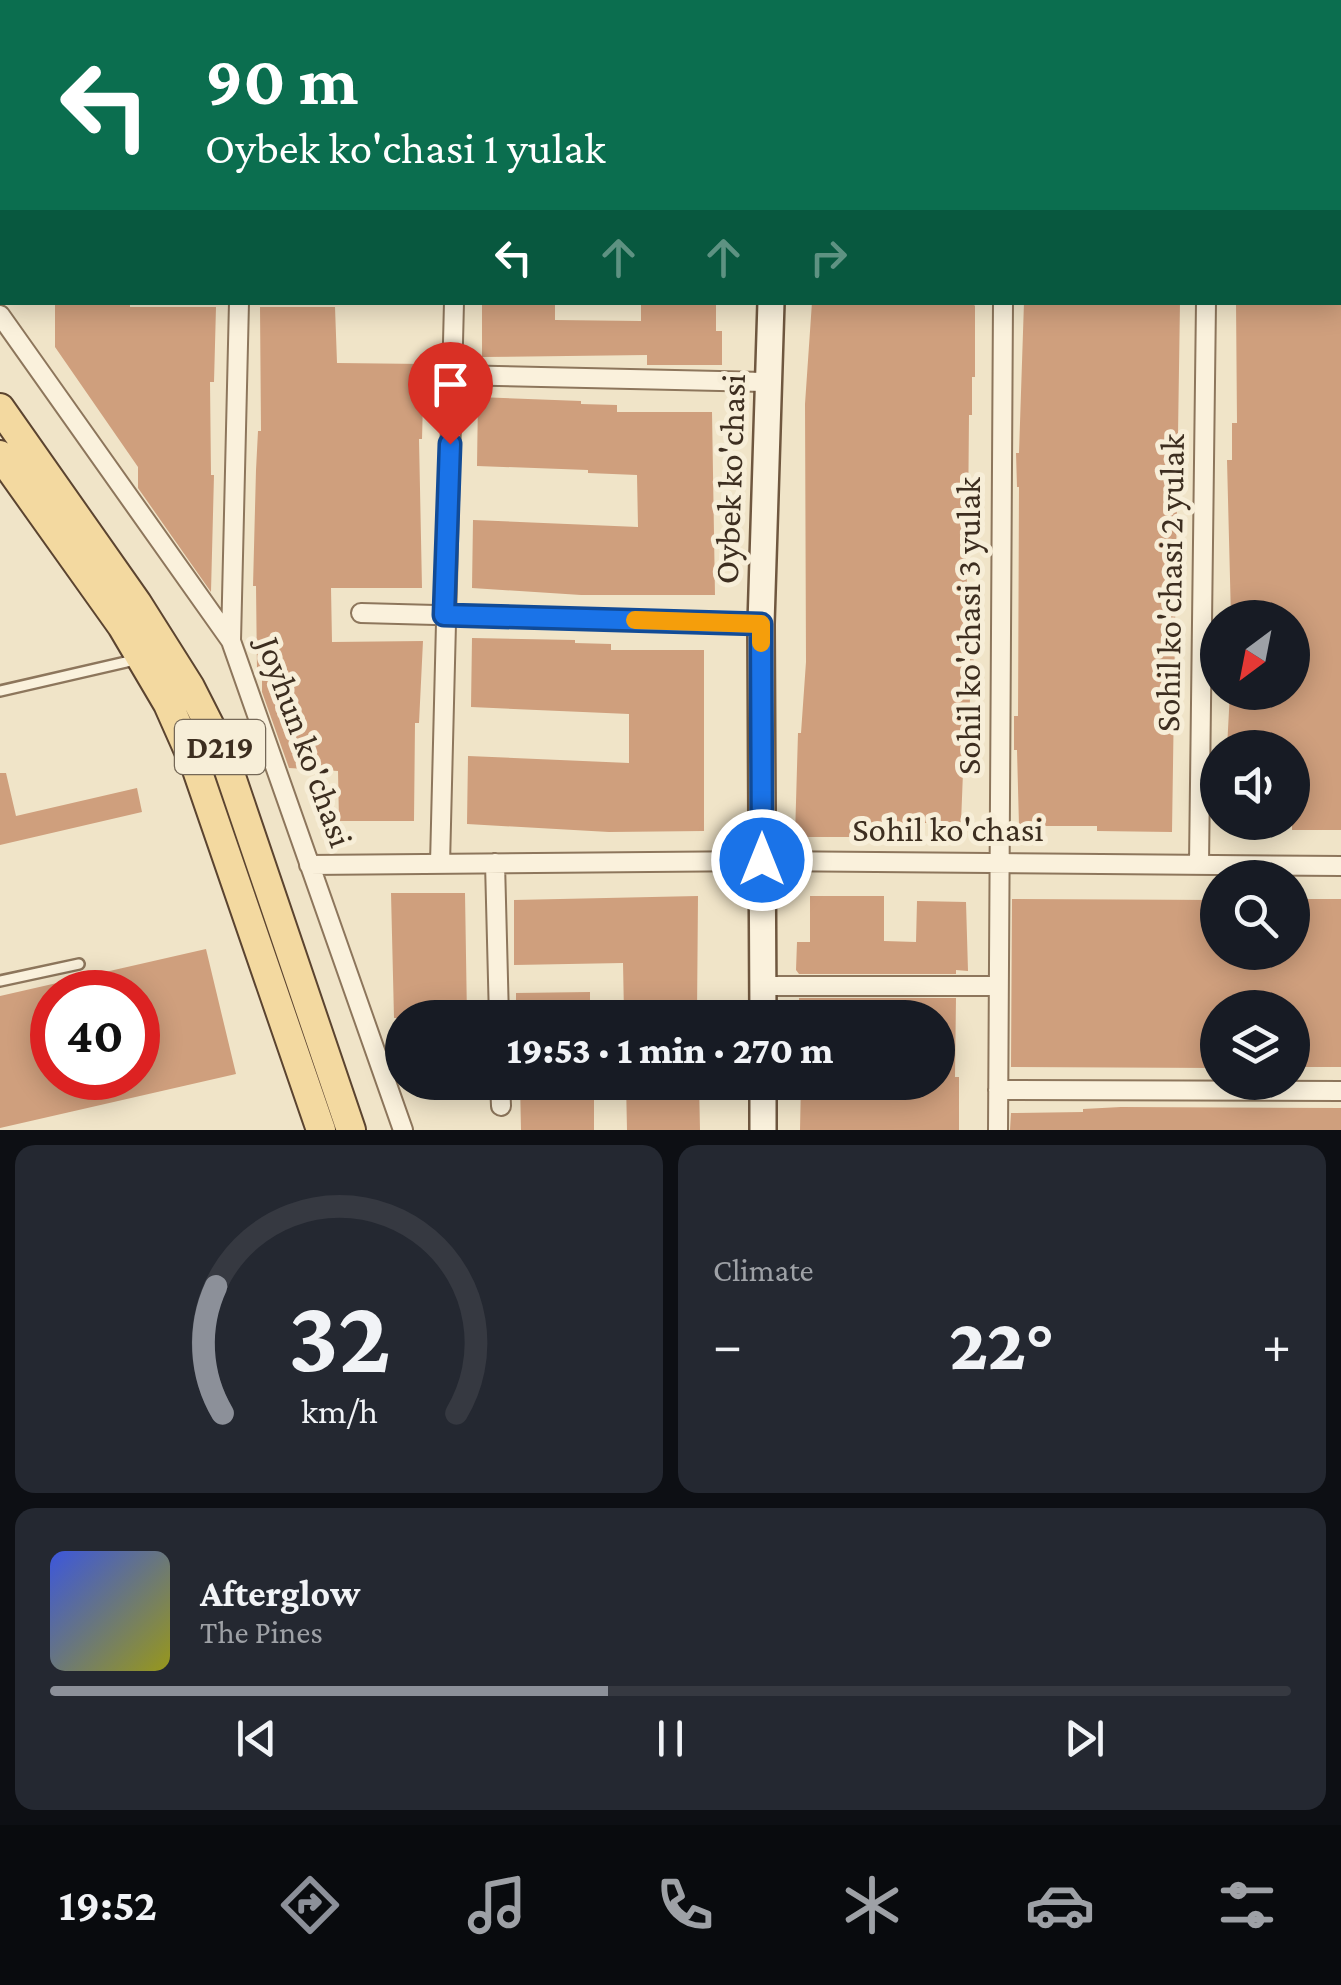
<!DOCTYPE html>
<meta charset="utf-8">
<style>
body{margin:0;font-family:"Crimson Pro",serif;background:#242831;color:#f1f3f6;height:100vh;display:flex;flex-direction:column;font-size:38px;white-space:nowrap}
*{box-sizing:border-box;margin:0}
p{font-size:32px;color:#9ea1a6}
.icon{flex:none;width:55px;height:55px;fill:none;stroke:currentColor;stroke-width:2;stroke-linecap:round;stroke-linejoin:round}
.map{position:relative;height:1130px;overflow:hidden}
.side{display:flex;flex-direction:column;gap:15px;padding:15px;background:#0d0f14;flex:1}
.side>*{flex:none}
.hud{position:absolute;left:0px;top:0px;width:1342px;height:305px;box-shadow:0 5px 25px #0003;background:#0b6e4f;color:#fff;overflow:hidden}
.needle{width:65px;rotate:212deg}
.buttons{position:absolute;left:1200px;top:600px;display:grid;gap:20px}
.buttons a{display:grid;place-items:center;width:110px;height:110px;border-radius:50%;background:#171b24;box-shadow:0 5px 25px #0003;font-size:50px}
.speed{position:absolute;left:30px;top:970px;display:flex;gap:20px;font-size:50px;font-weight:700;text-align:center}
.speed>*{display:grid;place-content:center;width:130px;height:130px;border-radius:50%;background:#171b24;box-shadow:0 5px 25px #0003;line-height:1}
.speed .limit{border:15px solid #d22;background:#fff;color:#111}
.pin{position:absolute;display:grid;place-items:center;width:85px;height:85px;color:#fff;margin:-102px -42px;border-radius:50% 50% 50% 0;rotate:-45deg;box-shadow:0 0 10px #0007}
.pin .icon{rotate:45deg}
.me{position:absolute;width:110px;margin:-55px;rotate:0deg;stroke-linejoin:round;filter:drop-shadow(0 0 8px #0008)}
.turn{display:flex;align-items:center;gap:35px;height:210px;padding:0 40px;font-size:45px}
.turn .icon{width:130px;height:130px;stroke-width:2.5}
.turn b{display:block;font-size:70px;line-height:85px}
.lanes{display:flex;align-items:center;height:95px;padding:0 40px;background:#0003;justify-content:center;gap:50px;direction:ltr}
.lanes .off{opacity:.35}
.big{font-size:75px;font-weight:800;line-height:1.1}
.side .tile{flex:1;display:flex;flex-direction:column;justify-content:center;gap:15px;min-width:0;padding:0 35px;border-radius:20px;background:#242831}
.side .dial{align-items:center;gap:0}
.dial svg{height:260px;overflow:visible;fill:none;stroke:#363941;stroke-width:7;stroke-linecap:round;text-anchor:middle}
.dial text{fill:#f1f3f6;stroke:none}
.song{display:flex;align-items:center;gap:30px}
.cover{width:120px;height:120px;border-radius:15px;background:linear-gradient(135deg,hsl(230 70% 55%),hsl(60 70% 35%))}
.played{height:10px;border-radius:5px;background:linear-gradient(90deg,#8c9099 45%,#363941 45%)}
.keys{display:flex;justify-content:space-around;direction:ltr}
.heat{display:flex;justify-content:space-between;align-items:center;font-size:55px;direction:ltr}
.side .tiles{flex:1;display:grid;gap:15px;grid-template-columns:1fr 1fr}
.tile:last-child{grid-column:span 2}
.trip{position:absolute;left:385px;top:1000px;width:570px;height:100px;border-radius:50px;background:#171b24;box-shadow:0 5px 25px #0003;font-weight:800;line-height:100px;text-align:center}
.tabs{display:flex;height:160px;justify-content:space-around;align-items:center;background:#090b0e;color:#9ea1a6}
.tabs .icon{width:70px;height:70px}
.tabs .current{color:#8c9099}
.tabs b{font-size:45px;color:#f1f3f6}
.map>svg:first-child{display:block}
</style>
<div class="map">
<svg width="1341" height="1130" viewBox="0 0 1341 1130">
<rect width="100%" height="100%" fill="#f0e4c8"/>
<path fill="#cf9f7d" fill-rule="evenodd" d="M55 302H130V307H216L214 382H210L211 475H214L211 592 138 488V467L55 347Z
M482 302H555V320L641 321V302H716V331H722V365H647V355L482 357Z
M812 302H972L975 306V377H972V415H969L968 527H964L968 603H972L974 675H971L968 747H964L961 823H870V837H795L798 733H801L806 662 805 404Z
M1024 302H1180L1172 832 1097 831V826H1019L1017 750H1014V716H1018L1019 487H1017L1016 453H1019Z
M1236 302H1341V830H1292V748H1227L1230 692H1292V618H1231L1227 460H1232V423H1237Z
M260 307H335L337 363 424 364 422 439H419L422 588H331L332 642 423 641 419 723H415L414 821H339L338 771 289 768 262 692V671H257L256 586H253L256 470 258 431H261Z
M478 397 581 401V404L617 405V412H712L715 595H581L472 588 473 520 638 527 637 475 588 473V470L477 466Z
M472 638 575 640V643L611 644V650H704V831L609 832 467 824 468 756 629 763V714L471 707Z
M0 773H6L16 816 137 788 142 812 0 845Z
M391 893H465L467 1018H394Z
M698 896 697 1014H624L623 963 514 965V900Z
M810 896H884V941L916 942 917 901 966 902 968 971 956 970V974H799L796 970 797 942H810Z
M1012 899 1218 900V952H1292V899H1341V1067H1292V1008H1218V1068L1011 1067Z
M206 949 236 1074 0 1128V996ZM52 992H138V1078H52Z
M590 992V1018H516V993Z
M799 998H956L955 1077H959V1130H800L801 1082H938V1018H799Z
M520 1082H594V1130H521Z
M626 1082H699L700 1130H627Z
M1121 1107 1341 1108V1130H1010L1011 1113 1083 1112V1109Z"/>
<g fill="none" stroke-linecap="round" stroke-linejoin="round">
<defs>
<path id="lane" d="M0 229H2
M0 691 139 659
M0 981 79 964"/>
<path id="street" d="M462 2V0
M1005 2V0
M1210 2V0
M0 123H2
M0 315 231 641 403 1130
M452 375 767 382
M361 613 761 624
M231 641 239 302
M495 863 499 1018
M440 864 454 302
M1199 864 1206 302
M309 865 762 861 1341 866
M763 986H998
M500 1082 501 1106
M998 1090 1341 1091
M998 1130 1003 302"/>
<path id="secondary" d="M782 0 783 2
M763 1018 761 624 771 302
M763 1082V1130"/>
<path id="primary" d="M0 408 137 603 190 687 222 750 351 1130
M0 455 122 626 168 704 196 767 321 1130"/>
</defs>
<use href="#lane" stroke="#8d765c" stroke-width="14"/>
<use href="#street" stroke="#8d765c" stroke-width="22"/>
<use href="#secondary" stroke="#6f573f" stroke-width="30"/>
<use href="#primary" stroke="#5b4430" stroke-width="32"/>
<use href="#lane" stroke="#faf1dc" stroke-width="9"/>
<use href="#street" stroke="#faf1dc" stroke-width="18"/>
<use href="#secondary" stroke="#faf1dc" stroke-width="25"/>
<use href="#primary" stroke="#f3d9a0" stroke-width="28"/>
</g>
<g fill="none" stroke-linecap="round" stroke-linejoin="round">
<defs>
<path id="route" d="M450 444 444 615 761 624 762 860"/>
</defs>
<use href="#route" stroke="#114b97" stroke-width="25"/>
<use href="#route" stroke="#1a73e8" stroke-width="18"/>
<path stroke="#f59e0b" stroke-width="18" d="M635 620 761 624V643"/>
</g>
<g text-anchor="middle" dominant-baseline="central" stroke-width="10" stroke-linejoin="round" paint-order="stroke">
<rect fill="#f7eed8" stroke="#756857" stroke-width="2.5" x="175" y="720" width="90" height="54" rx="8"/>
<g font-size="32" font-weight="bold" fill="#3d2e20">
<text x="220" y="747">D219</text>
</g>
<g font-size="35" fill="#3d2e20" stroke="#f7eed8">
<text transform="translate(730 479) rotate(-88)">Oybek ko'chasi</text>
<text transform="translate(1170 583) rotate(-89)">Sohil ko'chasi 2 yulak</text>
<text transform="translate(968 626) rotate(-90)">Sohil ko'chasi 3 yulak</text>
<text transform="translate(305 742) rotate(70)">Joyhun ko'chasi</text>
<text x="948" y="829">Sohil ko'chasi</text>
</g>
</g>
</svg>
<div class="buttons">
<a><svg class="needle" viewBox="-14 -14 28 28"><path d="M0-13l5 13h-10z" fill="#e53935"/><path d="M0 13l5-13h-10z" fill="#9ea1a6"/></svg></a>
<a><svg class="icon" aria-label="sound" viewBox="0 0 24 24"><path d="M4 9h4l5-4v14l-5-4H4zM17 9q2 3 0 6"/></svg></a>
<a><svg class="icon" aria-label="search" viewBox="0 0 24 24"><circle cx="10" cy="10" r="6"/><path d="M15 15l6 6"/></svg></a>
<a><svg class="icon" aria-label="layers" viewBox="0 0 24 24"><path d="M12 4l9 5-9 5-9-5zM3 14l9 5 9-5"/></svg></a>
</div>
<div class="speed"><div class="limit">40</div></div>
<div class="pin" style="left:450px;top:444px;background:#d93025"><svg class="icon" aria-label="arrive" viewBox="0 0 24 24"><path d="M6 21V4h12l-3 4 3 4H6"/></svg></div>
<svg class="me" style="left:762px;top:860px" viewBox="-20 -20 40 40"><circle r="17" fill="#1a73e8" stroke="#fff" stroke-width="3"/><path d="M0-11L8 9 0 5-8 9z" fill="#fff"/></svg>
<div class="trip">19:53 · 1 min · 270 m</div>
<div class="hud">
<div class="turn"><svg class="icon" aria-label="left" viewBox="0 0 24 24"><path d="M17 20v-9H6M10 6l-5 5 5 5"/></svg><div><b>90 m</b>Oybek ko'chasi 1 yulak</div></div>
<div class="lanes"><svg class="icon" aria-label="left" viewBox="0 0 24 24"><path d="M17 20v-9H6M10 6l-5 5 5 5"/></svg><svg class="icon off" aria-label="ahead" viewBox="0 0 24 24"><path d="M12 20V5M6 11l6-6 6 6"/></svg><svg class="icon off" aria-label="ahead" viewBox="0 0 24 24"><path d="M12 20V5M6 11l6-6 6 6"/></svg><svg class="icon off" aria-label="right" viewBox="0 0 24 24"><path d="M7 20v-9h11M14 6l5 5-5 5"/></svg></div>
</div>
</div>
<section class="side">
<div class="tiles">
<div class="tile dial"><svg viewBox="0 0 100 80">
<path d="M14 69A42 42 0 1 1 86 69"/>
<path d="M14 69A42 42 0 0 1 12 30" stroke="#8c9099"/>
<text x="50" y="56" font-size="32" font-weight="700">32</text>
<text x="50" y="72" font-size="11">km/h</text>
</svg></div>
<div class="tile"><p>Climate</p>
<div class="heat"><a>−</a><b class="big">22°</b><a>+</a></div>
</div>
<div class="tile">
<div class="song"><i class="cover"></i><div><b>Afterglow</b><p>The Pines</p></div></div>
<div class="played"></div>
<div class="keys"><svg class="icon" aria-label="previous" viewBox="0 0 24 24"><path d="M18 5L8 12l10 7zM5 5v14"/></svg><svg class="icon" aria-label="pause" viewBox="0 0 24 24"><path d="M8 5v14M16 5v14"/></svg><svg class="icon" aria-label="next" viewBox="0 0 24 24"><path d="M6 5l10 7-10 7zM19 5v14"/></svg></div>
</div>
</div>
</section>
<nav class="tabs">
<b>19:52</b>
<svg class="icon current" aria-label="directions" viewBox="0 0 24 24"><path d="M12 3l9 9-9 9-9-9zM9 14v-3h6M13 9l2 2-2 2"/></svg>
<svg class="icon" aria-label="music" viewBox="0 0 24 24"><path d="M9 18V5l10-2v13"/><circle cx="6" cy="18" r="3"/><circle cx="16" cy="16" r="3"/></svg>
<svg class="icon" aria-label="phone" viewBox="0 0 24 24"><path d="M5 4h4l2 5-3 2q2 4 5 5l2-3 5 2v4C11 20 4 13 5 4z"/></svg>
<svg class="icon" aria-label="climate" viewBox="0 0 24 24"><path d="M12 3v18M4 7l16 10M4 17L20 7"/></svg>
<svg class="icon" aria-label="car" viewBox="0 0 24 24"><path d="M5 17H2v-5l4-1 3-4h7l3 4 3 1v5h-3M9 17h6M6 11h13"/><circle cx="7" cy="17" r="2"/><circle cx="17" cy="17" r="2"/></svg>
<svg class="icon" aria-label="filters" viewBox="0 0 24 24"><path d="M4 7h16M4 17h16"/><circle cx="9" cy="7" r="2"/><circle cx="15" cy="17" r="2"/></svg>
</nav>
